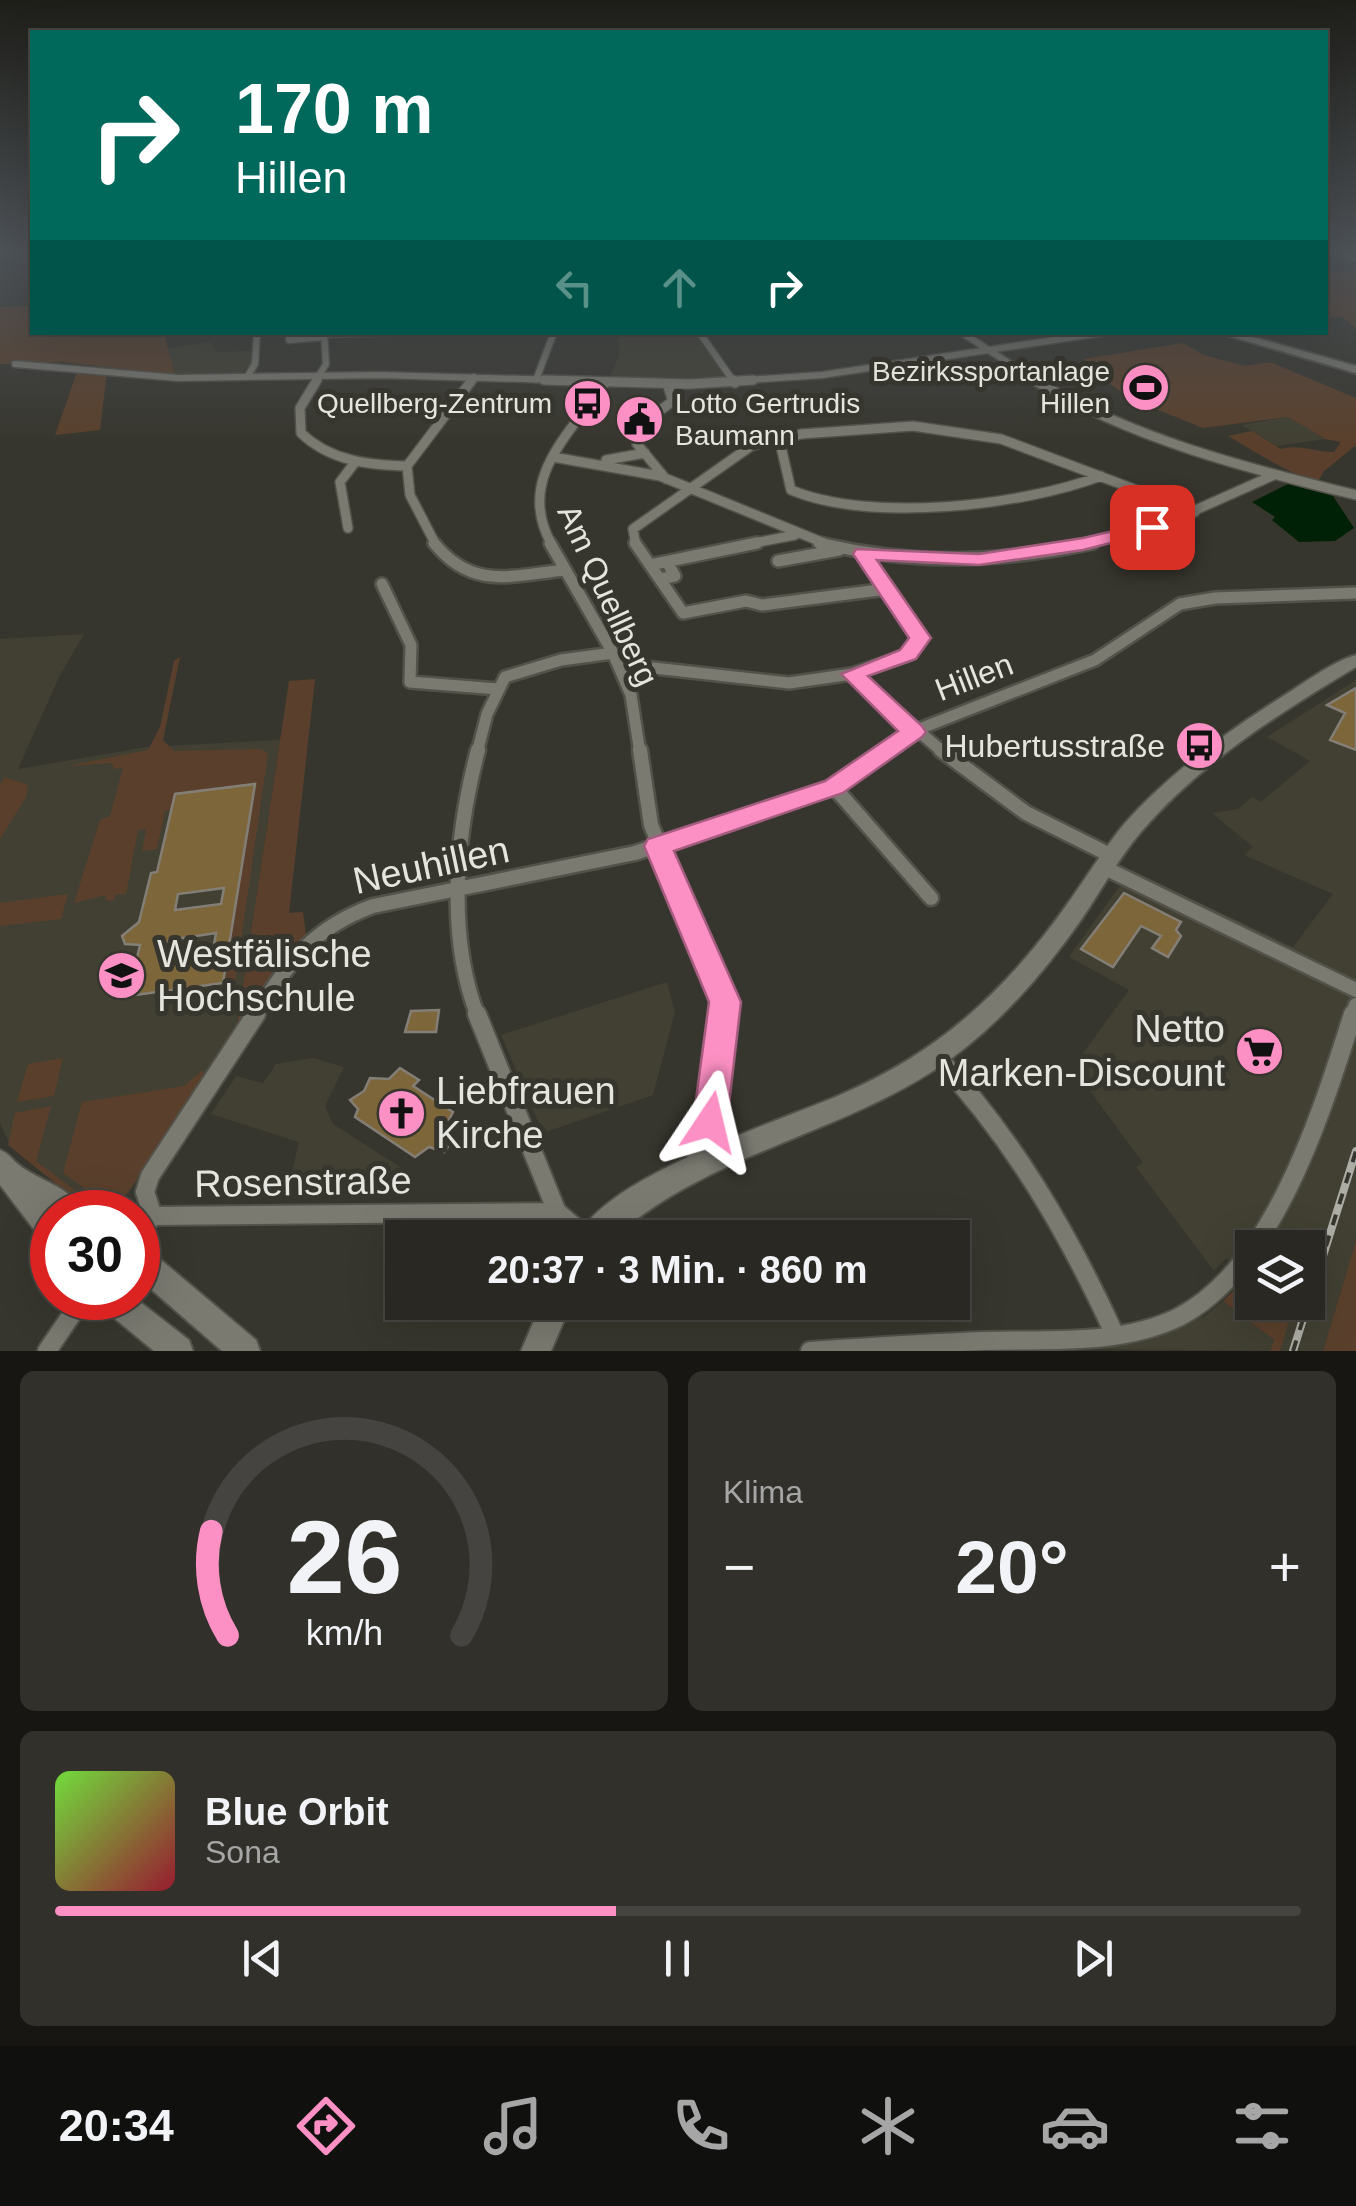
<!DOCTYPE html>
<html lang="de">
<meta charset="utf-8">
<style>
body{margin:0;font-family:Helvetica,sans-serif;background:#31302a;color:#f1f3f6;height:100vh;display:flex;flex-direction:column;font-size:38px;white-space:nowrap}
*{box-sizing:border-box;margin:0}
p{font-size:32px;color:#a5a6a5}
.icon{flex:none;width:55px;height:55px;fill:none;stroke:currentColor;stroke-width:2;stroke-linecap:round;stroke-linejoin:round}
.map{position:relative;height:1351px;overflow:hidden}
.panel{display:flex;flex-direction:column;gap:20px;padding:20px;background:#171613;flex:1}
.panel>*{flex:none}
.top-card{position:absolute;left:30px;top:30px;width:1298px;height:305px;border-radius:0px;box-shadow:0 10px 40px #0002,0 0 0 2px #454440;background:#00695c;color:#fff;overflow:hidden}
.controls{position:absolute;left:1235px;top:1230px;display:grid;gap:20px}
.controls a{display:grid;place-items:center;width:90px;height:90px;border-radius:0px;background:#292822;box-shadow:0 10px 40px #0002,0 0 0 2px #454440;font-size:50px}
.speed{position:absolute;left:30px;top:1190px;display:flex;gap:20px;font-size:50px;font-weight:700;text-align:center}
.speed>*{display:grid;place-content:center;width:130px;height:130px;border-radius:50%;background:#292822;box-shadow:0 10px 40px #0002,0 0 0 2px #454440;line-height:1}
.speed .limit{border:15px solid #d22;background:#fff;color:#111}
.pin{position:absolute;display:grid;place-items:center;width:85px;height:85px;color:#fff;margin:-42px;border-radius:20px;box-shadow:0 5px 15px #0006}
.me{position:absolute;width:110px;margin:-55px;rotate:10deg;stroke-linejoin:round;filter:drop-shadow(0 0 8px #0008)}
.turn{display:flex;align-items:center;gap:35px;height:210px;padding:0 40px;font-size:45px}
.turn .icon{width:130px;height:130px;stroke-width:2.5}
.turn b{display:block;font-size:70px;line-height:85px}
.lanes{display:flex;align-items:center;height:95px;padding:0 40px;background:#0003;justify-content:center;gap:50px;direction:ltr}
.lanes .off{opacity:.35}
.big{font-size:75px;font-weight:600;line-height:1.1}
.panel .card{flex:1;display:flex;flex-direction:column;justify-content:center;gap:15px;min-width:0;padding:0 35px;border-radius:15px;background:#31302a}
.panel .dial{align-items:center;gap:0}
.dial svg{height:260px;overflow:visible;fill:none;stroke:#454440;stroke-width:7;stroke-linecap:round;text-anchor:middle}
.dial text{fill:#f1f3f6;stroke:none}
.song{display:flex;align-items:center;gap:30px}
.cover{width:120px;height:120px;border-radius:15px;background:linear-gradient(135deg,hsl(100 70% 55%),hsl(350 70% 35%))}
.played{height:10px;border-radius:5px;background:linear-gradient(90deg,#fc8fc3 45%,#454440 45%)}
.keys{display:flex;justify-content:space-around;direction:ltr}
.heat{display:flex;justify-content:space-between;align-items:center;font-size:55px;direction:ltr}
.panel .tiles{flex:1;display:grid;gap:20px;grid-template-columns:1fr 1fr}
.card:last-child{grid-column:span 2}
.trip{position:absolute;left:385px;top:1220px;width:585px;height:100px;border-radius:0px;background:#292822;box-shadow:0 10px 40px #0002,0 0 0 2px #454440;font-weight:600;line-height:100px;text-align:center}
.tab-bar{display:flex;height:160px;justify-content:space-around;align-items:center;background:#10100e;color:#a5a6a5}
.tab-bar .icon{width:70px;height:70px}
.tab-bar .selected{color:#fc8fc3}
.tab-bar b{font-size:45px;color:#f1f3f6}
.map>svg:first-child{display:block}
</style>
<div class="map">
<svg width="1356" height="1351" viewBox="0 0 1356 1351">
<rect width="100%" height="100%" fill="#37362e"/>
<path fill="#414032" d="M618 332 693 333 727 378 609 380 619 355Z
M210 342 216 352 251 351 253 363 239 374 175 375 168 348Z
M1288 417 1325 439 1277 446 1242 425Z
M84 634 60 675 18 769 146 747 280 740 236 1032 129 1193 105 1212H96L10 1145 0 1123V639Z
M1356 680V1241L1323 1351H1280L1292 1303 1308 1302V1248H1252V1276L1226 1258 1214 1271 1136 1167 1143 1163 1079 1076 1078 1060 1129 990 1069 957 1131 870 1293 947 1333 894 1244 855 1253 847 1212 813 1238 809 1252 797 1261 802 1310 761 1267 737Z
M667 982 675 1012 653 1095 543 1133 501 1035Z
M313 1058 344 1067 325 1106 333 1124 414 1176 395 1191 287 1192 299 1142 211 1114 236 1076 263 1083 276 1064Z
M1223 1301 1274 1340 1270 1351 1096 1349 1162 1335 1205 1316Z"/>
<path fill="#5a402c" d="M1356 271V328H1355L1342 317H1325V274Z
M32 306V332L164 333 175 375 63 362 0 364V307Z
M1183 343 1204 355 1245 366 1270 362 1356 398V445L1323 472 1318 482C1295 477 1252 450 1228 436L1252 431 1281 449C1301 444 1313 452 1334 452L1341 442 1325 439 1288 417 1203 428 1131 399 1107 382 1113 378 1083 359Z
M78 369 107 372 100 430 55 435Z
M180 657 163 740 174 751 261 749 268 754 235 981 225 983 226 963 254 784 175 794 171 810 165 811 157 849 142 851 146 829 138 830 126 894 115 895 114 900 106 901V895L74 903 100 820 110 816 123 768 115 769 111 763 67 766 148 750 160 727 174 661Z
M315 679 289 913 303 912 306 935 283 958 236 1032 289 681Z
M5 777 28 785 26 797 0 839V784Z
M68 894 61 919 0 926V903Z
M63 1058 54 1096 17 1102 28 1064Z
M203 1070 204 1081 123 1199 108 1205 63 1173 82 1102 184 1086Z
M51 1106 36 1161 104 1212H91L8 1145 15 1113Z
M1356 1241V1351H1323Z
M1250 1274 1252 1302 1294 1304 1280 1351H1270L1274 1340 1223 1301Z"/>
<path fill="#002105" d="M1288 484 1333 496 1354 528 1335 541 1299 542 1272 520 1275 517 1252 502Z"/>
<g fill="none" stroke-linecap="round" stroke-linejoin="round">
<path stroke="#002105" stroke-width="2.5" d="M1044 335 1048 332"/>
</g>
<path fill="#7e663b" stroke="#837e76" stroke-width="2.5" fill-rule="evenodd" d="M1356 688V750L1330 740 1345 713 1327 705Z
M255 784 223 983 128 996 140 945 125 944 122 936 139 922 151 873 157 872 175 794ZM224 888 221 904 175 910 178 894ZM216 933 213 951 165 957 169 940Z
M1124 893 1181 922 1176 930 1181 936 1168 957 1152 948 1161 936 1141 926 1113 967 1081 949Z
M439 1010 436 1032H405L411 1011Z
M400 1068 419 1080 413 1086 453 1112 446 1126 455 1137 444 1152 429 1147 415 1157 355 1117 358 1109 350 1100 364 1091 370 1078 389 1079Z"/>
<g fill="none" stroke-linecap="round" stroke-linejoin="round">
<defs>
<path id="street-far4" d="M1342 253 1356 259
M290 332 289 340 324 337
M699 332 734 382
M961 332 1038 382
M324 334 415 332
M15 364 178 378 380 375 630 382
M247 377 255 364 257 332
M536 380 554 332
M315 382 326 364 324 332
M470 382 474 377
M717 382 822 375 1108 332"/>
<path id="street-far3" d="M317 380 300 408 301 433C330 461 368 465 407 466
M544 380 691 384 753 380
M733 380 735 383
M1034 380C1133 439 1245 468 1356 495
M779 438 791 490C871 523 1021 506 1101 476
M553 457 660 476 829 545
M606 460 645 453
M666 479 637 444 655 414 673 401 667 384
M348 528 340 482 356 461
M436 545 410 495 407 466 472 380
M552 545C515 480 569 435 605 383
M636 545 633 529 751 446 801 434 913 426 1001 439 1195 512
M744 545 795 535
M1081 545 1171 521 1274 475"/>
<path id="street-far2" d="M434 543C472 590 511 576 564 570
M550 543 613 653 631 695 640 753
M635 543 683 613 746 601 762 605 887 589
M819 543C912 565 999 563 1093 543
M778 561 839 550
M650 565 757 543
M660 579 675 576 667 562
M382 584 411 645 410 682 498 689
M618 664 789 683 852 674 944 753
M852 674 908 655 920 638 863 553
M477 753 487 714 505 677 561 660 613 653
M883 753 914 731 1095 660 1180 604 1215 598 1356 593"/>
<path id="street-far1" d="M478 750C456 834 446 935 478 1017
M640 750 651 825 725 1002 723 1017
M941 750 1026 813 1112 856
M834 787 931 898
M1105 868 1356 990
M254 1017C289 963 310 929 373 906L635 853 834 787 886 750
M1352 1017 1356 1005"/>
<path id="street" d="M477 1014 557 1212
M936 1056C1013 1138 1067 1231 1114 1333
M694 1165 710 1123 723 1014
M153 1216 145 1192 150 1176 256 1014
M153 1216 557 1212 588 1238
M138 1233 153 1216
M47 1351 83 1298
M810 1351C868 1347 926 1343 984 1341 1047 1339 1120 1346 1179 1317 1275 1267 1322 1111 1353 1014"/>
<path id="secondary" d="M1216 332H1235L1356 366V373Z
M1356 655V667C1278 714 1200 763 1141 832 1118 859 1101 891 1081 920 1048 967 1010 1012 965 1048 859 1133 715 1147 614 1238H578C602 1178 780 1121 840 1095 872 1081 904 1064 932 1044 986 1006 1031 956 1068 903 1087 877 1104 848 1125 823 1169 774 1222 735 1277 700 1302 685 1329 663 1356 655Z
M0 1150C10 1154 11 1159 19 1165 37 1180 74 1188 83 1212H52V1244L42 1240 0 1185Z
M138 1245 148 1249 256 1340 260 1351H222L138 1278Z
M97 1298H135L189 1340 193 1351H154L102 1308Z
M542 1302H572L551 1351H521Z"/>
</defs>
<use href="#street-far4" stroke="#52524a" stroke-width="9"/>
<use href="#street-far3" stroke="#52524a" stroke-width="12"/>
<use href="#street-far2" stroke="#52524a" stroke-width="16"/>
<use href="#street-far1" stroke="#52524a" stroke-width="19"/>
<use href="#street" stroke="#52524a" stroke-width="22"/>
<use href="#secondary" stroke="#52524a" stroke-width="4"/>
<use href="#street-far4" stroke="#7b7a71" stroke-width="6"/>
<use href="#street-far3" stroke="#7b7a71" stroke-width="9"/>
<use href="#street-far2" stroke="#7b7a71" stroke-width="11"/>
<use href="#street-far1" stroke="#7b7a71" stroke-width="14"/>
<use href="#street" stroke="#7b7a71" stroke-width="18"/>
<use href="#secondary" fill="#7b7a71" fill-rule="evenodd"/>
<defs>
<path id="rail" d="M1293 1351 1356 1151"/>
</defs>
<use href="#rail" stroke="#adada6" stroke-width="8"/>
<use href="#rail" stroke="#37362e" stroke-width="4" stroke-dasharray="11" stroke-linecap="butt"/>
</g>
<linearGradient id="sky" x2="0" y2="1"><stop stop-color="#1e1e19"/><stop offset="0.57" stop-color="#4d5257"/><stop offset="1" stop-color="#4d5257" stop-opacity="0"/></linearGradient>
<rect width="1356" height="442" fill="url(#sky)"/>
<path fill="#fc8fc3" stroke="#a45d7f" stroke-width="2.5" d="M1152 522 1158 523V531L1083 550 979 565 877 560 931 638 916 659 868 676 922 726 926 732 922 737 843 793 674 851 741 1002 727 1122 722 1134 710 1138 698 1134 693 1122 709 1002 644 846 648 839 825 781 898 731 841 674 900 650 909 638 853 554 856 549 979 554 1083 538Z"/>
<defs>
<symbol id="stadium-disc" viewBox="-11 -11 22 22"><circle r="9.5" fill="#fc8fc3" stroke="#37362e"/><path d="M0-5a6.5 5 0 1 0 0 10a6.5 5 0 1 0 0-10ZM-3.5-1.8h7v3.6h-7Z" fill="#111"/></symbol>
<symbol id="bus-disc" viewBox="-11 -11 22 22"><circle r="9.5" fill="#fc8fc3" stroke="#37362e"/><path d="M-5-6H5V4H4V6H2V4H-2V6H-4V4H-5ZM-3.5-4V0h7V-4ZM-3.5 1.2v1.5H-2V1.2ZM2 1.2v1.5H3.5V1.2Z" fill="#111"/></symbol>
<symbol id="civic-disc" viewBox="-11 -11 22 22"><circle r="9.5" fill="#fc8fc3" stroke="#37362e"/><path d="M-.6-6.5H3V-4.5H.6V-3L4-1V1h2V6H-6V1h2V-1L-.6-3ZM-1.2 2.5V6h2.4V2.5Z" fill="#111"/></symbol>
<symbol id="university-disc" viewBox="-11 -11 22 22"><circle r="9.5" fill="#fc8fc3" stroke="#37362e"/><path d="M0-5L7-2L0 1L-7-2ZM-4 1L0 2.5L4 1V4Q0 6-4 4Z" fill="#111"/></symbol>
<symbol id="supermarket-disc" viewBox="-11 -11 22 22"><circle r="9.5" fill="#fc8fc3" stroke="#37362e"/><path d="M-6-5.5h2.5l.6 2H6L4.5 2H-2.5L-4.4-4H-6ZM-1.5 3.2a1.3 1.3 0 1 0 .1 0ZM3 3.2a1.3 1.3 0 1 0 .1 0Z" fill="#111"/></symbol>
<symbol id="church-disc" viewBox="-11 -11 22 22"><circle r="9.5" fill="#fc8fc3" stroke="#37362e"/><path d="M-1.2-6h2.4v3.5h3.3v2.4h-3.3V6h-2.4V-.1h-3.3v-2.4h3.3Z" fill="#111"/></symbol>
</defs>
<g fill-rule="evenodd">
<use href="#stadium-disc" x="1118" y="360" width="55" height="55"/>
<use href="#bus-disc" x="560" y="376" width="55" height="55"/>
<use href="#civic-disc" x="612" y="392" width="55" height="55"/>
<use href="#bus-disc" x="1172" y="718" width="55" height="55"/>
<use href="#university-disc" x="94" y="948" width="55" height="55"/>
<use href="#supermarket-disc" x="1232" y="1024" width="55" height="55"/>
<use href="#church-disc" x="374" y="1086" width="55" height="55"/>
</g>
<g text-anchor="middle" dominant-baseline="central" stroke-width="10" stroke-linejoin="round" paint-order="stroke">
<g font-size="28" fill="#e5e5df" stroke="#37362e" text-anchor="end">
<text x="1110" y="371">Bezirkssportanlage<tspan x="1110" dy="32">Hillen</tspan></text>
<text x="552" y="403">Quellberg-Zentrum</text>
<text x="675" y="403" text-anchor="start">Lotto Gertrudis<tspan x="675" dy="32">Baumann</tspan></text>
</g>
<g font-size="32" fill="#e5e5df" stroke="#37362e">
<text transform="translate(608 595) rotate(65)">Am Quellberg</text>
<text transform="translate(974 677) rotate(-21)">Hillen</text>
</g>
<g font-size="32" fill="#e5e5df" stroke="#37362e" text-anchor="end">
<text x="1165" y="746">Hubertusstraße</text>
</g>
<g font-size="38" fill="#e5e5df" stroke="#37362e">
<text transform="translate(431 865) rotate(-12)">Neuhillen</text>
<text transform="translate(303 1182) rotate(-1)">Rosenstraße</text>
</g>
<g font-size="38" fill="#e5e5df" stroke="#37362e" text-anchor="start">
<text x="157" y="954">Westfälische<tspan x="157" dy="44">Hochschule</tspan></text>
<text x="1225" y="1029" text-anchor="end">Netto<tspan x="1225" dy="44">Marken-Discount</tspan></text>
<text x="436" y="1091">Liebfrauen<tspan x="436" dy="44">Kirche</tspan></text>
</g>
</g>
</svg>
<div class="controls">
<a><svg class="icon" aria-label="layers" viewBox="0 0 24 24"><path d="M12 4l9 5-9 5-9-5zM3 14l9 5 9-5"/></svg></a>
</div>
<div class="speed"><div class="limit">30</div></div>
<div class="pin" style="left:1152px;top:527px;background:#d93025"><svg class="icon" aria-label="arrive" viewBox="0 0 24 24"><path d="M6 21V4h12l-3 4 3 4H6"/></svg></div>
<svg class="me" style="left:710px;top:1122px" viewBox="-20 -20 40 40"><path d="M0-17L14 15 0 8-14 15z" fill="#fc8fc3" stroke="#fff" stroke-width="4"/></svg>
<div class="trip">20:37 · 3 Min. · 860 m</div>
<div class="top-card">
<div class="turn"><svg class="icon" aria-label="right" viewBox="0 0 24 24"><path d="M7 20v-9h11M14 6l5 5-5 5"/></svg><div><b>170 m</b>Hillen</div></div>
<div class="lanes"><svg class="icon off" aria-label="left" viewBox="0 0 24 24"><path d="M17 20v-9H6M10 6l-5 5 5 5"/></svg><svg class="icon off" aria-label="ahead" viewBox="0 0 24 24"><path d="M12 20V5M6 11l6-6 6 6"/></svg><svg class="icon" aria-label="right" viewBox="0 0 24 24"><path d="M7 20v-9h11M14 6l5 5-5 5"/></svg></div>
</div>
</div>
<section class="panel">
<div class="tiles">
<div class="card dial"><svg viewBox="0 0 100 80">
<path d="M14 69A42 42 0 1 1 86 69"/>
<path d="M14 69A42 42 0 0 1 9 37" stroke="#fc8fc3"/>
<text x="50" y="56" font-size="32" font-weight="700">26</text>
<text x="50" y="72" font-size="11">km/h</text>
</svg></div>
<div class="card"><p>Klima</p>
<div class="heat"><a>−</a><b class="big">20°</b><a>+</a></div>
</div>
<div class="card">
<div class="song"><i class="cover"></i><div><b>Blue Orbit</b><p>Sona</p></div></div>
<div class="played"></div>
<div class="keys"><svg class="icon" aria-label="previous" viewBox="0 0 24 24"><path d="M18 5L8 12l10 7zM5 5v14"/></svg><svg class="icon" aria-label="pause" viewBox="0 0 24 24"><path d="M8 5v14M16 5v14"/></svg><svg class="icon" aria-label="next" viewBox="0 0 24 24"><path d="M6 5l10 7-10 7zM19 5v14"/></svg></div>
</div>
</div>
</section>
<nav class="tab-bar">
<b>20:34</b>
<svg class="icon selected" aria-label="directions" viewBox="0 0 24 24"><path d="M12 3l9 9-9 9-9-9zM9 14v-3h6M13 9l2 2-2 2"/></svg>
<svg class="icon" aria-label="music" viewBox="0 0 24 24"><path d="M9 18V5l10-2v13"/><circle cx="6" cy="18" r="3"/><circle cx="16" cy="16" r="3"/></svg>
<svg class="icon" aria-label="phone" viewBox="0 0 24 24"><path d="M5 4h4l2 5-3 2q2 4 5 5l2-3 5 2v4C11 20 4 13 5 4z"/></svg>
<svg class="icon" aria-label="climate" viewBox="0 0 24 24"><path d="M12 3v18M4 7l16 10M4 17L20 7"/></svg>
<svg class="icon" aria-label="car" viewBox="0 0 24 24"><path d="M5 17H2v-5l4-1 3-4h7l3 4 3 1v5h-3M9 17h6M6 11h13"/><circle cx="7" cy="17" r="2"/><circle cx="17" cy="17" r="2"/></svg>
<svg class="icon" aria-label="filters" viewBox="0 0 24 24"><path d="M4 7h16M4 17h16"/><circle cx="9" cy="7" r="2"/><circle cx="15" cy="17" r="2"/></svg>
</nav>
